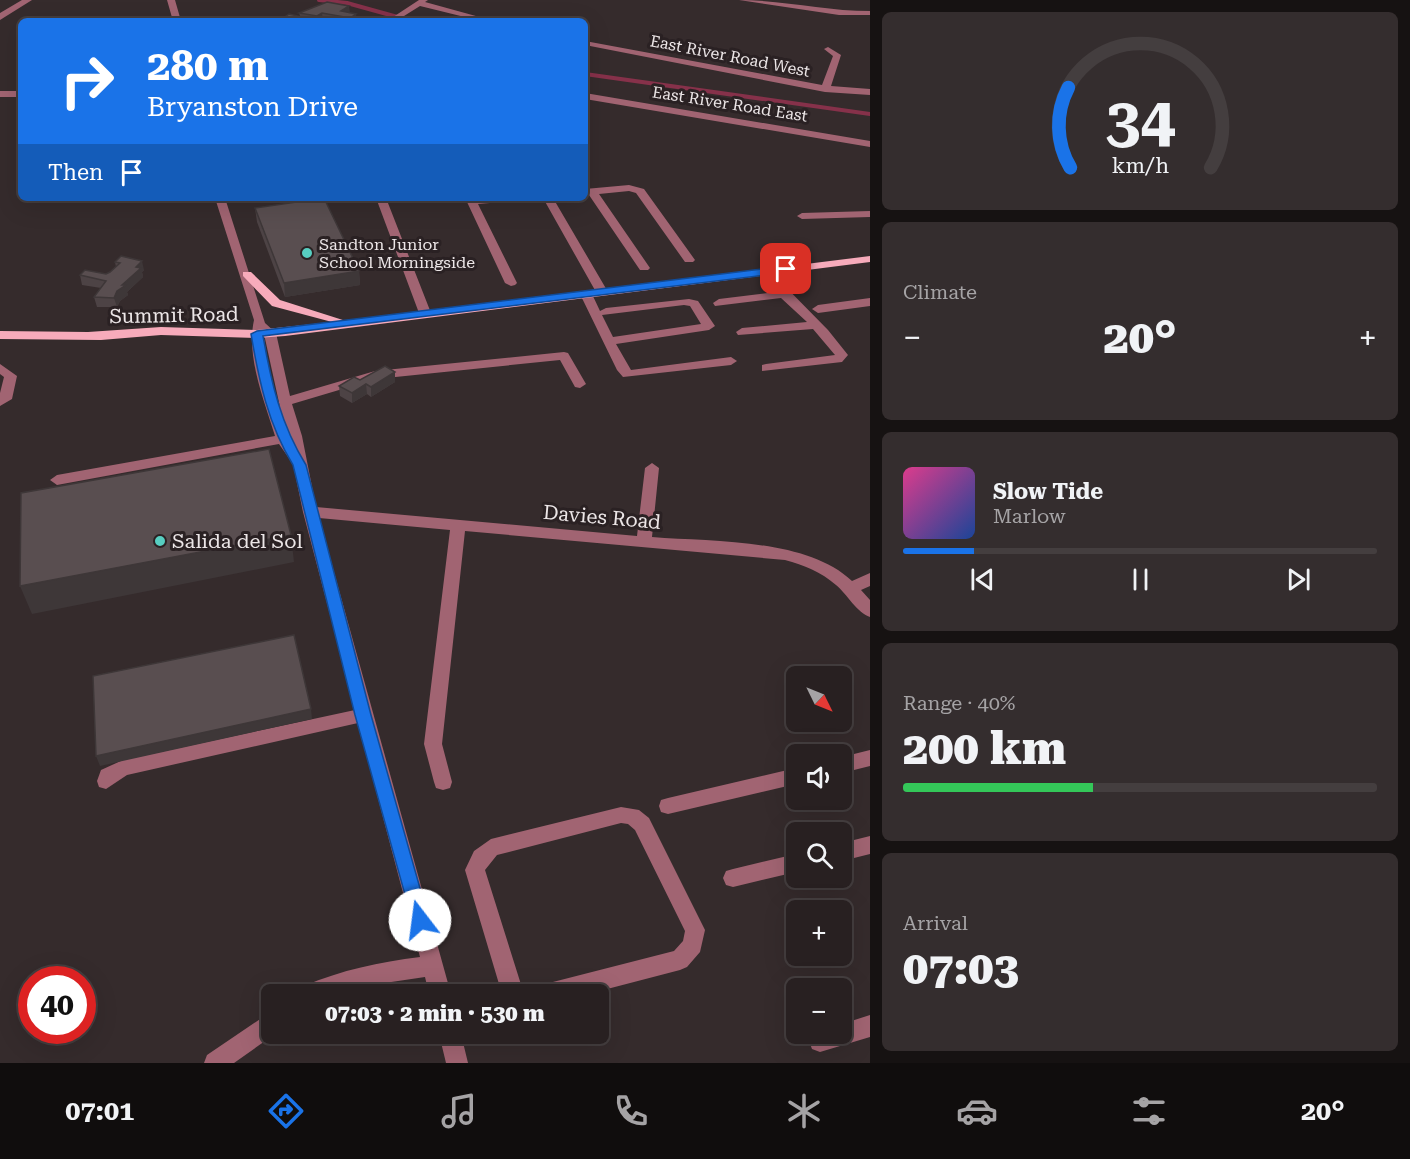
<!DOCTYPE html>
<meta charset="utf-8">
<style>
body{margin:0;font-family:"Roboto Serif",serif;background:#342d2e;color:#f1f3f6;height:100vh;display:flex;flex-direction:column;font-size:22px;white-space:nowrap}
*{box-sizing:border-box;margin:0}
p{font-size:20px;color:#a5a3a5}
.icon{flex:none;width:33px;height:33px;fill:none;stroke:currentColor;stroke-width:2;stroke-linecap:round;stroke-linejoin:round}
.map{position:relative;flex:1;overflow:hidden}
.side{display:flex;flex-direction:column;gap:12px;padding:12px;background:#161212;width:540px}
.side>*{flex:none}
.hud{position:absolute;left:18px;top:18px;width:570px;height:183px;border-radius:9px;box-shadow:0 6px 24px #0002,0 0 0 2px #443e3f;background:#1a73e8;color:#fff;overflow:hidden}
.needle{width:39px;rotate:133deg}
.fabs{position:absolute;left:786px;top:666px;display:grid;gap:12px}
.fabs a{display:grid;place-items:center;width:66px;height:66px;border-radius:9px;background:#282021;box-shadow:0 6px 24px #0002,0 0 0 2px #443e3f;font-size:30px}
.speed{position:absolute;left:18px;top:966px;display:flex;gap:12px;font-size:30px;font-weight:700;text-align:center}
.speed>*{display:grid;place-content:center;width:78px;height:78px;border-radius:50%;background:#282021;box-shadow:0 6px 24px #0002,0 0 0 2px #443e3f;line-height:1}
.speed .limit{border:9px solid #d22;background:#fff;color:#111}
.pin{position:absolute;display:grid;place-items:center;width:51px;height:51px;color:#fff;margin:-26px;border-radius:12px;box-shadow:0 3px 9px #0006}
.me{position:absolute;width:66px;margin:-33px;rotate:345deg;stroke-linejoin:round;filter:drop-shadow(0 0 4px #0008)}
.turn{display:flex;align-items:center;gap:21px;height:126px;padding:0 30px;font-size:27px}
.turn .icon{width:78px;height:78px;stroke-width:2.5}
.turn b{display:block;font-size:42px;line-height:51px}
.then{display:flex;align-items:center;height:57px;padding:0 30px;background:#0003;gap:12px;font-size:22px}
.big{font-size:45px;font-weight:800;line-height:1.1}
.side .card{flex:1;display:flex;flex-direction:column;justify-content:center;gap:9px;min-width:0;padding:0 21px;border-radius:9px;background:#342d2e}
.side .dial{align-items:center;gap:0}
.dial svg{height:156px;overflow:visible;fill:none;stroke:#443e3f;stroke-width:7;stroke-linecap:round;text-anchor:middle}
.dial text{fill:#f1f3f6;stroke:none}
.song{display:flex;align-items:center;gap:18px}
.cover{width:72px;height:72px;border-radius:9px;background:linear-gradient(135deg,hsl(330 70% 55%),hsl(220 70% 35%))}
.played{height:6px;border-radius:3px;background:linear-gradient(90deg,#1a73e8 15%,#443e3f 15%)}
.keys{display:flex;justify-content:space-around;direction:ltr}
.heat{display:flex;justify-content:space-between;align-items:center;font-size:33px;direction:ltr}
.charge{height:9px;border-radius:4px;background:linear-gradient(90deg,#34c759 40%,#443e3f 0)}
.trip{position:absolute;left:261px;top:984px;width:348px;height:60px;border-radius:9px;background:#282021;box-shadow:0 6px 24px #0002,0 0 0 2px #443e3f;font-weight:800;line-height:60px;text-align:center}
.menu{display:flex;height:96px;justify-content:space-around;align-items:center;background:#100d0d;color:#a5a3a5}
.menu .icon{width:42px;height:42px}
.menu .on{color:#1a73e8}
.menu b{font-size:27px;color:#f1f3f6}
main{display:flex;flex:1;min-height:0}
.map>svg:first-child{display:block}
</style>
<main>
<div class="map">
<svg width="870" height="1063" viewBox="0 0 870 1063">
<rect width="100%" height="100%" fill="#352b2c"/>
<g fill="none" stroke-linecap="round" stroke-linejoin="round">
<path stroke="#86314a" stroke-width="4" d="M319 0 347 3 412 21
M585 74 870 114"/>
<path fill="#a16472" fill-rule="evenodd" d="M22 0H32L0 20V13Z
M167 0H175L181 21H173Z
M419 0H428L425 2 494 21H481L420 6 396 21H387Z
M739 0C783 0 826 11 870 11V15H839Z
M585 41 822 85 833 56 824 49 828 47 841 55 831 86 870 89V95L825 92 585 45Z
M0 91H21V97H0Z
M585 93 870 141V147L585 99Z
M629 185 644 189 695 260 693 262H685L636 193 629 191 599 194 650 268 648 270H640L589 195H585V189Z
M215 198H225L265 323 276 333 290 396 375 371 564 352 568 353 586 384 580 388 575 387 560 360 376 379 292 404 302 436 316 507 637 536 645 468 652 463 659 468 652 537C713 542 806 538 852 581L870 573V586L861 590 870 600V617C857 613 847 594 836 585 821 572 804 565 785 560L465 531 442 744 452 782 450 788 443 790 436 788 434 782 424 744 450 530 319 518 451 994H429L425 977 371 985 337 994H301L304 986C342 970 379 962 420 957L358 723 127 775 106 789 99 787 97 781 101 770 123 760 355 710 303 512 293 464 279 444 57 485 50 480 57 475 275 436C264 400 246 357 254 320ZM263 333 264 334 280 407 271 381Z
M376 198H386L431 313 429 316 425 317 419 313Z
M481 198H517L512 201 478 204 517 283 515 285 511 286 505 283 467 202Z
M543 198H553L608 292 606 294H598L596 292Z
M870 211V217L802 219 797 216 802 213Z
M765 269 769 270 828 330 848 355 842 362 762 371V365L766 364 835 355 813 329 738 335 736 332 742 328 807 322 781 298 715 306 713 303 719 299 775 292 759 272Z
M586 290 592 294 600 311 606 308 689 299 698 301 715 326 709 330 616 344 631 370 731 357 737 361 731 365 623 377 617 370 580 294ZM684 305 690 306 701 324 613 337 602 315Z
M870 298V306L818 313 812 309 818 305Z
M0 364 17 376 12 399 0 406V393L4 377 0 374Z
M870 750V766L842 773V757Z
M796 768V784L668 814 661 812 659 806 661 800 668 798Z
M621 807 639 810 649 818 705 930 700 952 687 967 680 970 588 994H538L541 986 549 983 674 951 683 941 685 931 635 830 628 824 621 823 497 855 485 870 524 994H502L465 870 474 851 491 839Z
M870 836V854L842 861V843Z
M796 854V872L733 887 726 885 723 878 726 871 733 869Z
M272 1011V1034H275L234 1063H204L207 1055Z
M870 1015V1037L820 1052 812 1049 809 1041 812 1034H842V1024Z
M439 1034H461L468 1063H446Z"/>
<path fill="#f7abbb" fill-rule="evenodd" d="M870 256V262L285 336 257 338 161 335 101 340 0 339V331L88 332 161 327 257 330 332 322 272 306 243 276V272H251L280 300 346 321Z"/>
</g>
<path fill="#4d4345" d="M299 13H350L357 21H279L300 16Z
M255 208 359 271 360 285 285 297 257 222Z
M121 256 144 270 142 272 143 277 127 292 128 295 120 301 117 307H97L94 297 101 288 82 285 80 275 106 274 110 272 116 267 115 262Z
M360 380 395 382 371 397 367 394 352 403 340 396 339 386Z"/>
<path fill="#3e3738" d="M349 6 350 13 341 11Z
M322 13 323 20 318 21 317 16Z
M356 14 357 21H350V18Z
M142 261 144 270 142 272 143 277 127 292 128 295 120 301 117 307 114 298 117 291 136 267Z
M359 271 360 285 285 297 284 283Z
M395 372V382L371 397V387Z
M366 384 367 394 352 403V393Z
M291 535 294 562 32 614 20 586Z
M311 709 312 719 100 766 96 756Z"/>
<path fill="#594e50" stroke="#3e3738" stroke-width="1.5" d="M327 2 349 6 341 11 356 14 350 18 322 13 317 16 299 13Z
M289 14 302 17 296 21H279Z
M324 198 359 271 284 283 255 208Z
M121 256 142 261 136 267 141 268 122 285H126L117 291 114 298 94 297 106 281 80 275 85 270 106 274 110 272 120 263 115 262Z
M385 366 395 372 371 387 366 384 352 393 339 386 354 377 360 380Z
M269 449 291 535 20 586 21 493Z
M294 635 311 709 96 756 93 676Z"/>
<path fill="#1a73e8" stroke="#114b97" stroke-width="1.5" d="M786 266 791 269 790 272 263 336C271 382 281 425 306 465L371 715 429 920 427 927 420 929 414 927 355 715 293 465C268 424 259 381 251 334L257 331Z"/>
<g fill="#57cec1" stroke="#2a2123" stroke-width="2">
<circle cx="307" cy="253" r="6"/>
<circle cx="160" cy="541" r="6"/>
</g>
<g text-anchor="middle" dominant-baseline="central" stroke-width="6" stroke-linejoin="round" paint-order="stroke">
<g font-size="16" fill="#ece6e7" stroke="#2a2123">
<text transform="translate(730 56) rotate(11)">East River Road West</text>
<text transform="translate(730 104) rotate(9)">East River Road East</text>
</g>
<g font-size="16" fill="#ece6e7" stroke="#2a2123" text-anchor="start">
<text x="319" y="244">Sandton Junior<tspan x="319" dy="18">School Morningside</tspan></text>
</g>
<g font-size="20" fill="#ece6e7" stroke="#2a2123">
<text transform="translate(174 315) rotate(-1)">Summit Road</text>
<text transform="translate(602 517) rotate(5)">Davies Road</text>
</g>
<g font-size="20" fill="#ece6e7" stroke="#2a2123" text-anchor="start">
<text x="172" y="541">Salida del Sol</text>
</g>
</g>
</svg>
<div class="fabs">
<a><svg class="needle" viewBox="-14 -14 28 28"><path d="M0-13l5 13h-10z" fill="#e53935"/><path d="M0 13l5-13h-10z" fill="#a5a3a5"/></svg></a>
<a><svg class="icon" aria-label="sound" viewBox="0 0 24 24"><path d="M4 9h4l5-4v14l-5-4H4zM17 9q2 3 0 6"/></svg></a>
<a><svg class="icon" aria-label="search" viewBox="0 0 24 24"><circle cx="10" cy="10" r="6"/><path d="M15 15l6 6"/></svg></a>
<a>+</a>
<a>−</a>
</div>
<div class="speed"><div class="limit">40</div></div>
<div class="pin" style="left:786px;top:269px;background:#d93025"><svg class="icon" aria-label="arrive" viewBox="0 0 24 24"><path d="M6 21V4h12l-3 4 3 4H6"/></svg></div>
<svg class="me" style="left:420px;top:920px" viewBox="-20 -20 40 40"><circle r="19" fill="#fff"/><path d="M0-13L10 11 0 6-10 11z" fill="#1a73e8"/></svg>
<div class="trip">07:03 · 2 min · 530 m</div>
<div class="hud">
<div class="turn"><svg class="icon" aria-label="right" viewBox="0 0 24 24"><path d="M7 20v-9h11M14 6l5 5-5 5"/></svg><div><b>280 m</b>Bryanston Drive</div></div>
<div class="then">Then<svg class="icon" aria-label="arrive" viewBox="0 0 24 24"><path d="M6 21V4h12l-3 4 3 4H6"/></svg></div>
</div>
</div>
<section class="side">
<div class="card dial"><svg viewBox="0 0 100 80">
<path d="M14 69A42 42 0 1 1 86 69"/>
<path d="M14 69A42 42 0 0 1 13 28" stroke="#1a73e8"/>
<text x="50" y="56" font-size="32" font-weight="700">34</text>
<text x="50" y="72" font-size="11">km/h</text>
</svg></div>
<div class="card"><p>Climate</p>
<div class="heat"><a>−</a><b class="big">20°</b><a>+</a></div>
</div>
<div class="card">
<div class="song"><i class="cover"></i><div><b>Slow Tide</b><p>Marlow</p></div></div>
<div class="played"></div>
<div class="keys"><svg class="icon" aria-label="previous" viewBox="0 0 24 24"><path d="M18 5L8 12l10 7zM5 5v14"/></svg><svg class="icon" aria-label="pause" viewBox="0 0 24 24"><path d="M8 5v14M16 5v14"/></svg><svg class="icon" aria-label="next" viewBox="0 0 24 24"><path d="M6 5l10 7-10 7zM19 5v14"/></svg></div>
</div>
<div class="card"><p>Range · 40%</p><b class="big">200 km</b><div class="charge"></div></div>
<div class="card"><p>Arrival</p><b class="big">07:03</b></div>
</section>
</main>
<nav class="menu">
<b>07:01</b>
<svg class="icon on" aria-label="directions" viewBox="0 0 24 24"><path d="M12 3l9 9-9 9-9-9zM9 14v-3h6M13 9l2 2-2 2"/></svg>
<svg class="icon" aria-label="music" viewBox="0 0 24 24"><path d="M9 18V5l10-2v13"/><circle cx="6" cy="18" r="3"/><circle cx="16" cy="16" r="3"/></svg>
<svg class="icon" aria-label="phone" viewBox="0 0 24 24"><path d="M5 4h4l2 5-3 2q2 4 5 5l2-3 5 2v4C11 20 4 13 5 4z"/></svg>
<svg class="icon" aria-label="climate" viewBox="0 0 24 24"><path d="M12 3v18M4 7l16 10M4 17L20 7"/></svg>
<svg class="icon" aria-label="car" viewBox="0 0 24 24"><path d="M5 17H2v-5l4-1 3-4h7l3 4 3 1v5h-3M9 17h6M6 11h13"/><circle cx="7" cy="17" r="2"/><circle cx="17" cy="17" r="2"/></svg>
<svg class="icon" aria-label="filters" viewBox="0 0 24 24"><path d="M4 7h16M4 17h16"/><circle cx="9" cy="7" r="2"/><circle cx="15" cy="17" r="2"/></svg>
<b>20°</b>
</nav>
